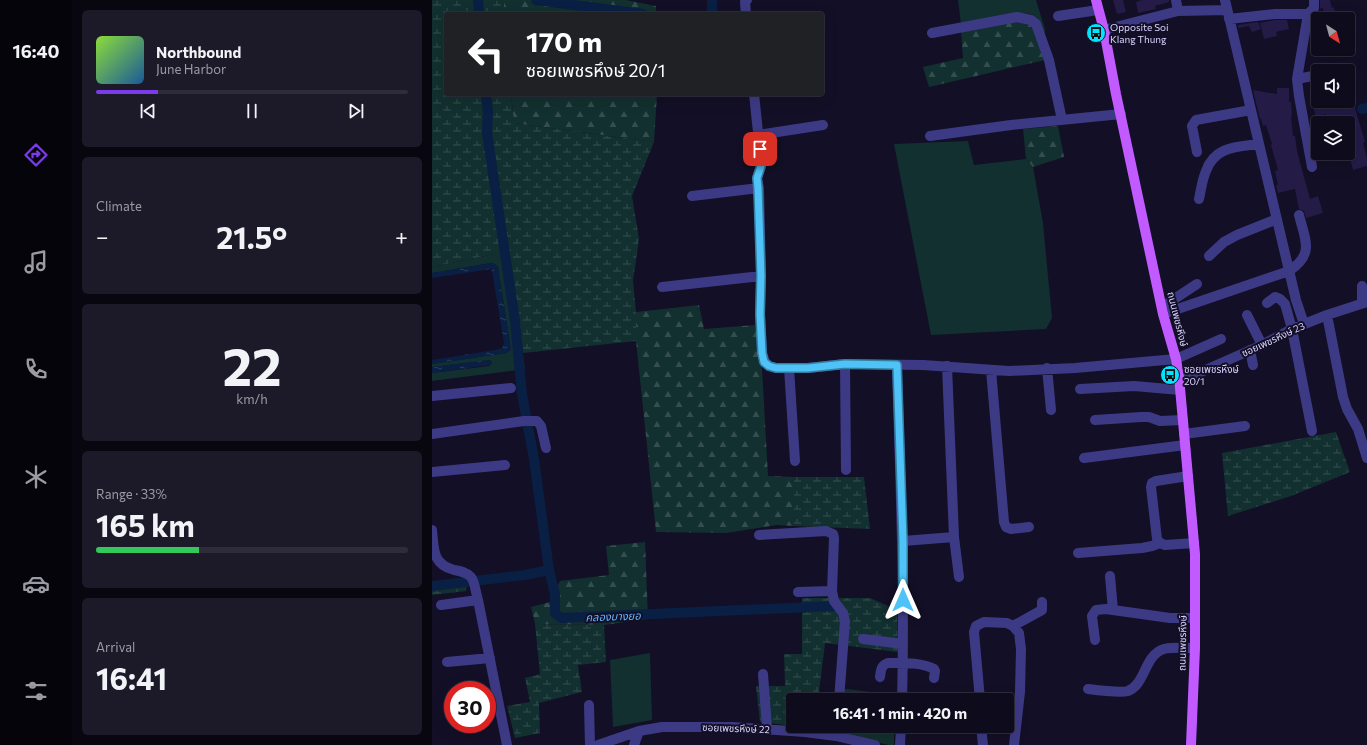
<!DOCTYPE html>
<meta charset="utf-8">
<style>
body{margin:0;font-family:Commissioner,"Noto Sans Thai",sans-serif;background:#1c1929;color:#f1f3f6;height:100vh;display:flex;flex-direction:column;font-size:15px;white-space:nowrap}
*{box-sizing:border-box;margin:0}
p{font-size:13px;color:#9b9ba3}
.icon{flex:none;width:22px;height:22px;fill:none;stroke:currentColor;stroke-width:2;stroke-linecap:round;stroke-linejoin:round}
.map{position:relative;flex:1;overflow:hidden}
.side{display:flex;flex-direction:column;gap:10px;padding:10px;background:#08060f;width:360px}
.side>*{flex:none}
.guide{position:absolute;left:12px;top:12px;width:380px;height:84px;border-radius:4px;box-shadow:0 4px 16px #0002,0 0 0 1px #2e2b3b;background:#202124;color:#fff;overflow:hidden}
.needle{width:26px;rotate:144deg}
.tools{position:absolute;left:879px;top:12px;display:grid;gap:8px}
.tools a{display:grid;place-items:center;width:44px;height:44px;border-radius:4px;background:#0e0b1c;box-shadow:0 4px 16px #0002,0 0 0 1px #2e2b3b;font-size:20px}
.speed{position:absolute;left:12px;top:681px;display:flex;gap:8px;font-size:20px;font-weight:700;text-align:center}
.speed>*{display:grid;place-content:center;width:52px;height:52px;border-radius:50%;background:#0e0b1c;box-shadow:0 4px 16px #0002,0 0 0 1px #2e2b3b;line-height:1}
.speed .limit{border:6px solid #d22;background:#fff;color:#111}
.pin{position:absolute;display:grid;place-items:center;width:34px;height:34px;color:#fff;margin:-17px;border-radius:8px;box-shadow:0 2px 6px #0006}
.me{position:absolute;width:44px;margin:-22px;rotate:0deg;stroke-linejoin:round;filter:drop-shadow(0 0 3px #0008)}
.turn{display:flex;align-items:center;gap:14px;height:84px;padding:0 16px;font-size:18px}
.turn .icon{width:52px;height:52px;stroke-width:2.5}
.turn b{display:block;font-size:28px;line-height:34px}
.big{font-size:30px;font-weight:700;line-height:1.1}
.side .card{flex:1;display:flex;flex-direction:column;justify-content:center;gap:6px;min-width:0;padding:0 14px;border-radius:6px;background:#1c1929}
.side .dial{align-items:center;gap:0}
.dial b{font-size:52px;line-height:1}
.song{display:flex;align-items:center;gap:12px}
.cover{width:48px;height:48px;border-radius:6px;background:linear-gradient(135deg,hsl(90 70% 55%),hsl(210 70% 35%))}
.played{height:4px;border-radius:2px;background:linear-gradient(90deg,#7c3aed 20%,#2e2b3b 20%)}
.keys{display:flex;justify-content:space-around;direction:ltr}
.heat{display:flex;justify-content:space-between;align-items:center;font-size:22px;direction:ltr}
.charge{height:6px;border-radius:3px;background:linear-gradient(90deg,#34c759 33%,#2e2b3b 0)}
.trip{position:absolute;left:354px;top:693px;width:228px;height:40px;border-radius:4px;background:#0e0b1c;box-shadow:0 4px 16px #0002,0 0 0 1px #2e2b3b;font-weight:700;line-height:40px;text-align:center}
main{display:flex;flex:1;min-height:0}
.menu{display:flex;flex-direction:column;width:72px;justify-content:space-around;align-items:center;background:#06040b;color:#9b9ba3}
.menu .icon{width:28px;height:28px}
.menu .current{color:#7c3aed}
.menu b{font-size:18px;color:#f1f3f6}
.map>svg:first-child{display:block}
</style>
<main>
<nav class="menu">
<b>16:40</b>
<svg class="icon current" aria-label="directions" viewBox="0 0 24 24"><path d="M12 3l9 9-9 9-9-9zM9 14v-3h6M13 9l2 2-2 2"/></svg>
<svg class="icon" aria-label="music" viewBox="0 0 24 24"><path d="M9 18V5l10-2v13"/><circle cx="6" cy="18" r="3"/><circle cx="16" cy="16" r="3"/></svg>
<svg class="icon" aria-label="phone" viewBox="0 0 24 24"><path d="M5 4h4l2 5-3 2q2 4 5 5l2-3 5 2v4C11 20 4 13 5 4z"/></svg>
<svg class="icon" aria-label="climate" viewBox="0 0 24 24"><path d="M12 3v18M4 7l16 10M4 17L20 7"/></svg>
<svg class="icon" aria-label="car" viewBox="0 0 24 24"><path d="M5 17H2v-5l4-1 3-4h7l3 4 3 1v5h-3M9 17h6M6 11h13"/><circle cx="7" cy="17" r="2"/><circle cx="17" cy="17" r="2"/></svg>
<svg class="icon" aria-label="filters" viewBox="0 0 24 24"><path d="M4 7h16M4 17h16"/><circle cx="9" cy="7" r="2"/><circle cx="15" cy="17" r="2"/></svg>
</nav>
<section class="side">
<div class="card">
<div class="song"><i class="cover"></i><div><b>Northbound</b><p>June Harbor</p></div></div>
<div class="played"></div>
<div class="keys"><svg class="icon" aria-label="previous" viewBox="0 0 24 24"><path d="M18 5L8 12l10 7zM5 5v14"/></svg><svg class="icon" aria-label="pause" viewBox="0 0 24 24"><path d="M8 5v14M16 5v14"/></svg><svg class="icon" aria-label="next" viewBox="0 0 24 24"><path d="M6 5l10 7-10 7zM19 5v14"/></svg></div>
</div>
<div class="card"><p>Climate</p>
<div class="heat"><a>−</a><b class="big">21.5°</b><a>+</a></div>
</div>
<div class="card dial"><b>22</b><p>km/h</p></div>
<div class="card"><p>Range · 33%</p><b class="big">165 km</b><div class="charge"></div></div>
<div class="card"><p>Arrival</p><b class="big">16:41</b></div>
</section>
<div class="map">
<svg width="935" height="745" viewBox="0 0 935 745">
<defs>
<pattern id="forest-firs" width="22" height="20" patternUnits="userSpaceOnUse"><rect width="22" height="20" fill="#12302f"/><path d="M5 1l3.5 6h-7zM16 11l3.5 6h-7z" fill="#344d4e"/></pattern>
<pattern id="wetland-marsh" width="20" height="14" patternUnits="userSpaceOnUse"><rect width="20" height="14" fill="#12302f"/><path d="M1 5h8M5 5V1M11 12h8M15 12V8" fill="none" stroke="#344d4e"/></pattern>
<pattern id="water-ripples" width="26" height="14" patternUnits="userSpaceOnUse"><rect width="26" height="14" fill="#0a1f44"/><path d="M2 4q2-2 4 0t4 0M15 11q2-2 4 0t4 0" fill="none" stroke="#2d3f60"/></pattern>
</defs>
<rect width="100%" height="100%" fill="#130f26"/>
<path fill="#12302f" d="M526 0H604L613 29V36L602 15 593 13 529 24Z
M536 141 542 165 594 159 601 167 611 223 620 318 614 329 499 335 462 144Z
M76 248 93 369 0 381V373L57 366 60 363 58 360 0 367V364L74 353 79 350 66 267 63 264 59 263 0 273V267L67 253Z
M218 653 220 720 181 727 178 660Z
M415 689 461 695V700H404L405 690Z
M402 726H462V745H457L402 733Z"/>
<path fill="url(#forest-firs)" d="M72 0H194L224 6V14H72Z
M583 22H596L604 32 613 60 497 87 491 67 531 58 529 31Z
M79 94H225L222 142 82 123Z
M626 126 632 157 601 167 594 159 591 129Z
M267 305 272 329 323 325 330 368 336 476 362 477V526L345 525 294 533 224 532 204 341V312Z
M213 542 216 619 172 625 103 624 99 607 118 602 128 581 177 575 174 546Z"/>
<path fill="url(#wetland-marsh)" d="M0 0H72V14H14V94H79L82 123 222 142 200 196 207 239 201 281 204 312V341L91 353 76 248 67 253 0 267Z
M904 432 918 472 859 496 796 516 790 453Z
M362 477H432L438 529 362 526Z
M36 580 34 591 0 595V585Z
M370 598H438L465 610 466 652 393 643 386 700H361V726H402V733L371 727 328 722 324 686H353L352 654H370Z
M103 624 172 625 174 662 146 665 150 692 107 703 108 733 83 738 75 706 98 702 93 678 108 674Z"/>
<path fill="url(#water-ripples)" d="M59 263 63 264 66 267 79 350 74 353 0 364V360L63 350 70 348 72 343 60 271 59 269 0 278V273Z
M58 360 60 363 58 365 0 373V367Z"/>
<g fill="none" stroke-linecap="round" stroke-linejoin="round">
<path stroke="#0a1f44" stroke-width="10" d="M46 0 47 14
M104 0 211 14
M280 0V14
M54 94 56 113 55 133 83 321 90 394 102 459 117 570 123 594V613L129 618 403 606
M930 109 935 108
M0 586 93 575 117 570"/>
</g>
<path fill="#241b47" d="M681 0H691L694 12 685 14Z
M710 0H737V2L723 6 724 9 706 13 704 2Z
M888 0H898L900 8 902 7 904 19H893L891 8 888 9Z
M843 20H855L857 29 844 32 845 36 832 39 828 23Z
M826 22 829 29 820 32 817 26 806 28V25Z
M845 88H857V102H859L860 115 859 116 861 136H863L865 151 878 199 886 196 891 213 874 218 872 211 867 209 863 189 846 193 844 185H846L843 171 846 170 839 145 840 144 834 125 831 126 829 118 828 119 821 90 845 94Z
M901 101H921L933 142 931 143 935 158V166L921 170 916 149 919 148 916 137V123H897L894 114 884 117 881 106Z"/>
<g fill="none" stroke-linecap="round" stroke-linejoin="round">
<path stroke="#3d3a85" stroke-width="10" d="M744 0 746 11
M793 0 864 300 872 324
M314 14 313 2 315 0
M876 14 865 79 867 96 880 167
M626 16 666 10
M797 19 843 14H876L882 8V0
M672 30 746 11 795 10
M500 33 585 17 599 20 604 24 617 60 630 120
M865 79 886 75
M322 94 329 161V166L325 178 327 188 329 276 328 314 330 353 333 362 337 366 344 368H376L413 364 491 365 577 371 643 368 744 359 789 339
M326 135 391 125
M498 136 579 125 689 114
M765 152 760 126 764 120 819 110
M260 196 327 188
M767 199C769 190 770 180 774 171 783 146 805 147 827 144
M777 256 792 242 805 235 845 219
M230 287 329 276
M835 303 843 297 848 299 853 304 860 329 880 431
M930 303V286
M730 307 765 284
M731 314 857 271C883 254 873 240 867 215
M815 315 830 345
M895 315 911 397 915 409 926 429 935 458
M818 350 821 365
M413 364 414 470
M465 365C468 477 473 588 470 700
M357 368 363 461
M615 368 619 410
M559 370 572 522 574 527 579 529 597 527
M747 377 760 376 830 345 860 329 895 315 935 302
M648 389 702 386 748 390
M0 396 79 388
M663 420 709 417H717L728 421 751 420
M0 434 92 421H105L109 426 114 448
M752 434 813 426
M652 458 753 445
M0 472 73 465
M756 476 724 481 720 483 719 487 725 539 728 543 733 545 762 543
M0 530C2 549 0 564 22 570 28 571 34 572 39 577 43 582 44 594 46 600L75 745
M327 535 394 531 401 534 402 538 400 591 402 601 411 613 413 621 407 700
M522 537 527 577
M471 541 522 537 515 366
M646 553 710 548 720 546 728 543
M678 576 681 610
M366 592 400 591
M9 605 46 600
M581 626 610 610V602
M431 639 471 644
M663 640 660 616 664 610 674 609 738 618H763
M15 662 58 658
M331 674 335 728
M448 677C449 670 449 665 456 663 471 663 489 662 502 669L503 671 502 678
M656 689C664 690 689 693 696 691 714 684 712 655 732 649 740 647 754 648 763 648
M548 700 542 632 544 626 552 622 575 623 581 626 587 633 589 649 588 692 582 745
M157 705 158 745
M549 726 551 745
M404 736 405 726
M166 745 207 731 230 727H300L373 732 404 736 443 745
M202 745 207 731
M468 745 469 726"/>
<path stroke="#c25bff" stroke-width="10" d="M664 0 672 30 684 94 731 314 744 359 747 377 763 554V648L759 745"/>
</g>
<g fill="none" stroke-linecap="round" stroke-linejoin="round">
<defs>
<path id="route" d="M328 149 329 166 325 178 326 188 329 276 328 314 330 353 332 362 337 366 344 368H376L413 364 465 365 471 541V600"/>
</defs>
<use href="#route" stroke="#337fa1" stroke-width="10"/>
<use href="#route" stroke="#4fc3f7" stroke-width="7"/>
</g>
<defs>
<symbol id="bus-disc" viewBox="-11 -11 22 22"><circle r="9.5" fill="#00e5ff" stroke="#130f26"/><path d="M-5-6H5V4H4V6H2V4H-2V6H-4V4H-5ZM-3.5-4V0h7V-4ZM-3.5 1.2v1.5H-2V1.2ZM2 1.2v1.5H3.5V1.2Z" fill="#111"/></symbol>
</defs>
<g fill-rule="evenodd">
<use href="#bus-disc" x="653" y="22" width="22" height="22"/>
<use href="#bus-disc" x="727" y="364" width="22" height="22"/>
</g>
<g text-anchor="middle" dominant-baseline="central" stroke-width="4" stroke-linejoin="round" paint-order="stroke">
<g font-size="10" fill="#d9d4ff" stroke="#130f26" text-anchor="start">
<text x="678" y="27">Opposite Soi<tspan x="678" dy="12">Klang Thung</tspan></text>
<text x="752" y="369">ซอยเพชรหึงษ์<tspan x="752" dy="12">20/1</tspan></text>
</g>
<g font-size="10" fill="#d9d4ff" stroke="#130f26">
<text transform="translate(746 319) rotate(76)">ถนนเพชรหึงษ์</text>
<text transform="translate(841 339) rotate(-25)">ซอยเพชรหึงษ์ 23</text>
<text transform="translate(750 643) rotate(-89)">ถนนเพชรหึงษ์</text>
<text transform="translate(304 728) rotate(2)">ซอยเพชรหึงษ์ 22</text>
</g>
<g font-size="11" font-style="italic" fill="#62b6ff" stroke="#130f26">
<text transform="translate(181 616) rotate(-2)">คลองบางยอ</text>
</g>
</g>
</svg>
<div class="tools">
<a><svg class="needle" viewBox="-14 -14 28 28"><path d="M0-13l5 13h-10z" fill="#e53935"/><path d="M0 13l5-13h-10z" fill="#9b9ba3"/></svg></a>
<a><svg class="icon" aria-label="sound" viewBox="0 0 24 24"><path d="M4 9h4l5-4v14l-5-4H4zM17 9q2 3 0 6"/></svg></a>
<a><svg class="icon" aria-label="layers" viewBox="0 0 24 24"><path d="M12 4l9 5-9 5-9-5zM3 14l9 5 9-5"/></svg></a>
</div>
<div class="speed"><div class="limit">30</div></div>
<div class="pin" style="left:328px;top:149px;background:#d93025"><svg class="icon" aria-label="arrive" viewBox="0 0 24 24"><path d="M6 21V4h12l-3 4 3 4H6"/></svg></div>
<svg class="me" style="left:471px;top:600px" viewBox="-20 -20 40 40"><path d="M0-17L14 15 0 8-14 15z" fill="#4fc3f7" stroke="#fff" stroke-width="4"/></svg>
<div class="trip">16:41 · 1 min · 420 m</div>
<div class="guide">
<div class="turn"><svg class="icon" aria-label="left" viewBox="0 0 24 24"><path d="M17 20v-9H6M10 6l-5 5 5 5"/></svg><div><b>170 m</b>ซอยเพชรหึงษ์ 20/1</div></div>
</div>
</div>
</main>
